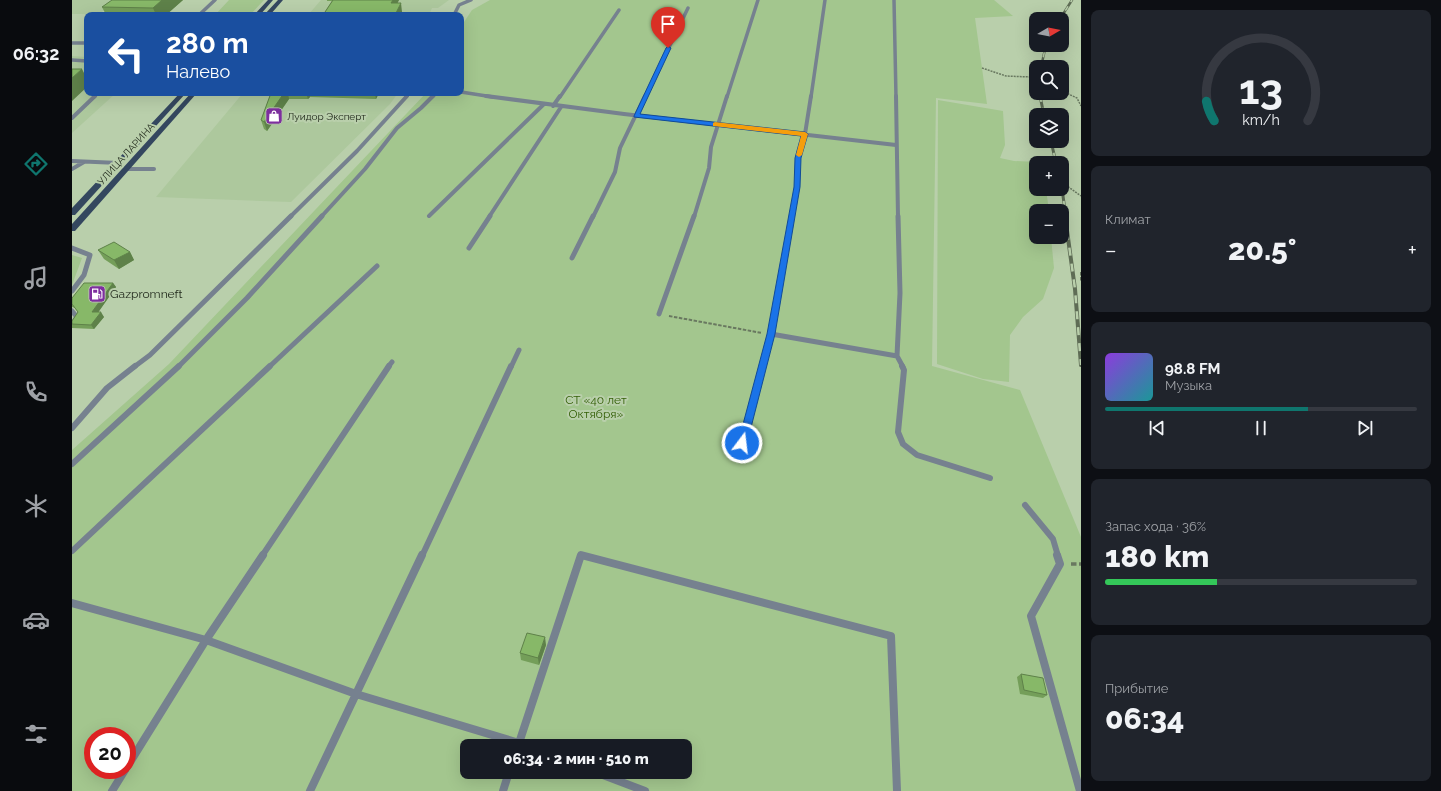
<!DOCTYPE html>
<html lang="ru">
<meta charset="utf-8">
<style>
body{margin:0;font-family:Raleway,sans-serif;background:#20242c;color:#f1f3f6;height:100vh;display:flex;flex-direction:column;font-size:15px;white-space:nowrap}
*{box-sizing:border-box;margin:0}
p{font-size:13px;color:#9ea1a6}
.icon{flex:none;width:22px;height:22px;fill:none;stroke:currentColor;stroke-width:2;stroke-linecap:round;stroke-linejoin:round}
.map{position:relative;flex:1;overflow:hidden}
.panel{display:flex;flex-direction:column;gap:10px;padding:10px;background:#0d0f14;width:360px}
.panel>*{flex:none}
.top-card{position:absolute;left:12px;top:12px;width:380px;height:84px;border-radius:8px;box-shadow:0 4px 16px #0002;background:#1a4fa0;color:#fff;overflow:hidden}
.needle{width:26px;rotate:80deg}
.fabs{position:absolute;left:957px;top:12px;display:grid;gap:8px}
.fabs a{display:grid;place-items:center;width:40px;height:40px;border-radius:8px;background:#171b24;box-shadow:0 4px 16px #0002;font-size:20px}
.speed{position:absolute;left:12px;top:727px;display:flex;gap:8px;font-size:20px;font-weight:700;text-align:center}
.speed>*{display:grid;place-content:center;width:52px;height:52px;border-radius:50%;background:#171b24;box-shadow:0 4px 16px #0002;line-height:1}
.speed .limit{border:6px solid #d22;background:#fff;color:#111}
.pin{position:absolute;display:grid;place-items:center;width:34px;height:34px;color:#fff;margin:-41px -17px;border-radius:50% 50% 50% 0;rotate:-45deg;box-shadow:0 0 4px #0007}
.pin .icon{rotate:45deg}
.me{position:absolute;width:44px;margin:-22px;rotate:15deg;stroke-linejoin:round;filter:drop-shadow(0 0 3px #0008)}
.turn{display:flex;align-items:center;gap:14px;height:84px;padding:0 16px;font-size:18px}
.turn .icon{width:52px;height:52px;stroke-width:2.5}
.turn b{display:block;font-size:28px;line-height:34px}
.big{font-size:30px;font-weight:800;line-height:1.1}
.panel .card{flex:1;display:flex;flex-direction:column;justify-content:center;gap:6px;min-width:0;padding:0 14px;border-radius:8px;background:#20242c}
.panel .dial{align-items:center;gap:0}
.dial svg{height:104px;overflow:visible;fill:none;stroke:#363941;stroke-width:7;stroke-linecap:round;text-anchor:middle}
.dial text{fill:#f1f3f6;stroke:none}
.song{display:flex;align-items:center;gap:12px}
.cover{width:48px;height:48px;border-radius:6px;background:linear-gradient(135deg,hsl(270 70% 55%),hsl(180 70% 35%))}
.played{height:4px;border-radius:2px;background:linear-gradient(90deg,#0f766e 65%,#363941 65%)}
.keys{display:flex;justify-content:space-around;direction:ltr}
.heat{display:flex;justify-content:space-between;align-items:center;font-size:22px;direction:ltr}
.charge{height:6px;border-radius:3px;background:linear-gradient(90deg,#34c759 36%,#363941 0)}
.trip{position:absolute;left:388px;top:739px;width:232px;height:40px;border-radius:8px;background:#171b24;box-shadow:0 4px 16px #0002;font-weight:800;line-height:40px;text-align:center}
main{display:flex;flex:1;min-height:0}
.menu{display:flex;flex-direction:column;width:72px;justify-content:space-around;align-items:center;background:#090b0e;color:#9ea1a6}
.menu .icon{width:28px;height:28px}
.menu .selected{color:#0f766e}
.menu b{font-size:18px;color:#f1f3f6}
.map>svg:first-child{display:block}
</style>
<main>
<nav class="menu">
<b>06:32</b>
<svg class="icon selected" aria-label="directions" viewBox="0 0 24 24"><path d="M12 3l9 9-9 9-9-9zM9 14v-3h6M13 9l2 2-2 2"/></svg>
<svg class="icon" aria-label="music" viewBox="0 0 24 24"><path d="M9 18V5l10-2v13"/><circle cx="6" cy="18" r="3"/><circle cx="16" cy="16" r="3"/></svg>
<svg class="icon" aria-label="phone" viewBox="0 0 24 24"><path d="M5 4h4l2 5-3 2q2 4 5 5l2-3 5 2v4C11 20 4 13 5 4z"/></svg>
<svg class="icon" aria-label="climate" viewBox="0 0 24 24"><path d="M12 3v18M4 7l16 10M4 17L20 7"/></svg>
<svg class="icon" aria-label="car" viewBox="0 0 24 24"><path d="M5 17H2v-5l4-1 3-4h7l3 4 3 1v5h-3M9 17h6M6 11h13"/><circle cx="7" cy="17" r="2"/><circle cx="17" cy="17" r="2"/></svg>
<svg class="icon" aria-label="filters" viewBox="0 0 24 24"><path d="M4 7h16M4 17h16"/><circle cx="9" cy="7" r="2"/><circle cx="15" cy="17" r="2"/></svg>
</nav>
<div class="map">
<svg width="1009" height="791" viewBox="0 0 1009 791">
<rect width="100%" height="100%" fill="#b9cfab"/>
<path fill="#adc89d" d="M0 0H47L27 14H0Z
M249 0H377L366 8H360L357 15H236Z
M0 56 15 57V93H44L0 133Z
M171 93H326L318 104 219 202 84 197Z"/>
<path fill="#a3c68e" fill-rule="evenodd" d="M157 0H192L178 15H143Z
M418 0H922L941 16 903 18 915 104 864 98 860 366 948 390 1009 537V791H0V450L97 364 354 93H389L390 25 400 10ZM21 736H55V770H21ZM395 746H613V772H395Z
M866 100 931 111 933 145 928 158 942 161 967 162 964 163V189H974L977 211H964V237H979L982 268 971 299 951 317 938 335 937 382 911 379 865 364Z
M0 255 10 258 0 285Z"/>
<g fill="none" stroke-linecap="round" stroke-linejoin="round">
<path stroke="#697860" stroke-width="1.5" stroke-dasharray="2 1" stroke-linecap="butt" d="M910 68 934 76 959 77 964 79
M990 91 1005 98 1009 106
M991 183 1009 196"/>
<path stroke="#697860" stroke-width="2" stroke-dasharray="3.5 1.5" stroke-linecap="butt" d="M1009 272V281
M597 316 690 333"/>
<path stroke="#697860" stroke-width="3.5" stroke-dasharray="5.5 2.5" stroke-linecap="butt" d="M999 564H1009"/>
<path stroke="#76818f" stroke-width="3.5" d="M822 0 824 97
M127 15 143 0
M382 15 387 5 399 0
M0 43H15
M0 60 15 61
M389 92 421 97
M22 97 26 93
M334 97 337 93
M360 97 365 93
M488 97 547 10
M573 97 616 8
M655 97 686 0
M739 97 753 0"/>
<path stroke="#76818f" stroke-width="4" d="M414 96 552 114 824 145
M824 96 826 217
M481 106 488 96
M0 118 23 96
M0 161 47 163
M0 169 12 162
M54 169H82
M357 216 472 104
M218 217 285 151 335 96
M249 217 293 169 325 128 349 108 361 96
M417 217 489 107
M521 217 543 172 548 148 573 96
M622 217 637 168 639 147 655 96
M720 217 725 187 726 158 733 134 739 96"/>
<path stroke="#76818f" stroke-width="5" d="M826 216 828 293 825 356 831 367
M0 248 18 255 12 275 0 291
M397 248 418 216
M500 258 521 216
M0 311 5 317 0 324
M587 314 622 216
M699 334 825 356
M62 367 78 355 219 216
M106 367 175 298 250 216
M197 367 305 266
M316 367 320 362
M439 367 447 350
M690 367 699 334 720 216"/>
<path stroke="#76818f" stroke-width="6" d="M830 366 832 370 826 432 831 444 845 455 918 478
M0 428 35 388 63 366
M670 443 690 366
M0 464 107 366
M953 505 981 539 986 556
M0 551 198 366
M190 556 317 366
M350 556 439 366
M509 556H511"/>
<path stroke="#76818f" stroke-width="8" d="M985 555 988 564 959 616 1008 791
M0 603 134 640 284 694 447 743 446 746
M456 746 447 743 509 555 819 636 825 791
M55 767 134 640 191 555
M523 772 573 791
M40 791 53 770
M238 791 350 555
M431 791 437 772"/>
<path fill="#34475f" fill-rule="evenodd" d="M196 0H201L188 15H182Z
M206 0H211L198 15H192Z
M108 93H114L3 215H0V208Z
M119 93H125L3 231H0V224Z"/>
<defs>
<path id="rail-far2" d="M988 19 1000 0
M969 67 974 45
M967 93 968 97"/>
<path id="rail-far1" d="M968 96 972 115
M979 141 984 163
M990 189 994 217"/>
<path id="rail" d="M993 216 1003 289 1009 365"/>
</defs>
<use href="#rail-far2" stroke="#5e6c55" stroke-width="2.5"/>
<use href="#rail-far1" stroke="#5e6c55" stroke-width="3"/>
<use href="#rail" stroke="#5e6c55" stroke-width="4"/>
<use href="#rail-far2" stroke="#b9cfab" stroke-width="1.5" stroke-dasharray="5" stroke-linecap="butt"/>
<use href="#rail-far1" stroke="#b9cfab" stroke-width="2" stroke-dasharray="6" stroke-linecap="butt"/>
<use href="#rail" stroke="#b9cfab" stroke-width="2.5" stroke-dasharray="8" stroke-linecap="butt"/>
</g>
<path fill="#749e59" d="M40 0H111L94 15H34L30 7Z
M255 0H327L325 3 330 12 329 15H251L260 1H255Z
M199 93H307L304 99 238 97 236 99H217L195 131 192 129 189 120Z
M26 250 58 252 62 260 47 269 32 259Z
M41 283 44 287 26 312 32 317 22 329 0 328V321L6 312 3 308 0 307V298Z
M474 645 467 665 449 660 448 653Z
M949 674 975 695 971 698 948 694 945 677Z"/>
<path fill="#5e8149" d="M90 0H111L94 15H84L81 8Z
M321 0H327L321 12 319 3Z
M329 3 330 12 329 15H323Z
M10 69 15 79V87L0 101V78Z
M212 93H216L217 99 195 131 192 122Z
M234 93H237L238 97 236 99Z
M303 93H307L304 99Z
M58 252 62 260 47 269 42 260Z
M41 283 44 287 23 317 20 312Z
M29 312 32 317 22 329 19 325Z
M473 637 474 645 467 665 466 658Z"/>
<path fill="#87b868" stroke="#5e8149" d="M40 0H90L81 8 30 7Z
M261 0H321L319 3H329L323 15H251Z
M0 69H10L0 78Z
M199 93H212L192 122 189 120Z
M42 242 58 252 42 260 26 250Z
M12 283H41L20 312H29L19 325 0 324V321L6 312 0 304V298Z
M455 633 473 637 466 658 448 653Z
M949 674 971 678 975 695 952 690Z"/>
<path fill="#1a73e8" stroke="#114b97" d="M596 46 599 48 568 114 733 132 736 134 729 158 728 187 703 334 675 443 674 445H667L666 443 695 334 722 187 723 158 729 136 562 117V116L594 48Z"/>
<path fill="#f59e0b" d="M643 122 733 132 736 134 730 155 727 157 724 155 729 136 641 126V123Z"/>
<defs>
<symbol id="shop-square" viewBox="-11 -11 22 22"><rect x="-9" y="-9" width="18" height="18" rx="4" fill="#7e2f9f" stroke="#b9cfab"/><path d="M-5-2.5h2.3a2.7 3.5 0 0 1 5.4 0H5L5.5 6h-11ZM-1.5-2.5h3a1.5 2.3 0 0 0-3 0Z" fill="#fff"/></symbol>
<symbol id="fuel-square" viewBox="-11 -11 22 22"><rect x="-9" y="-9" width="18" height="18" rx="4" fill="#7e2f9f" stroke="#b9cfab"/><path d="M-5.5-6h7V0h2V4h1.3V-2.5L3-4.5l.8-.8L6-3V5H2.5V1h-1V6h-7ZM-4.2-4.7v3.2H.2V-4.7Z" fill="#fff"/></symbol>
</defs>
<g fill-rule="evenodd">
<use href="#shop-square" x="192" y="106" width="20" height="20"/>
<use href="#fuel-square" x="15" y="284" width="20" height="20"/>
</g>
<g text-anchor="middle" dominant-baseline="central" stroke-width="4" stroke-linejoin="round" paint-order="stroke">
<g font-size="10" fill="#1e2619" stroke="#b9cfab" text-anchor="start">
<text x="215" y="116">Луидор Эксперт</text>
</g>
<g font-size="10" fill="#1e2619" stroke="#b9cfab">
<text transform="translate(54 154) rotate(-48)">УЛИЦА ЛАРИНА</text>
</g>
<g font-size="12" fill="#1e2619" stroke="#b9cfab" text-anchor="start">
<text x="38" y="294">Gazpromneft</text>
</g>
<g font-size="12" fill="#325e05" stroke="#b9cfab">
<text x="524" y="400">СТ «40 лет<tspan x="524" dy="14">Октября»</tspan></text>
</g>
</g>
</svg>
<div class="fabs">
<a><svg class="needle" viewBox="-14 -14 28 28"><path d="M0-13l5 13h-10z" fill="#e53935"/><path d="M0 13l5-13h-10z" fill="#9ea1a6"/></svg></a>
<a><svg class="icon" aria-label="search" viewBox="0 0 24 24"><circle cx="10" cy="10" r="6"/><path d="M15 15l6 6"/></svg></a>
<a><svg class="icon" aria-label="layers" viewBox="0 0 24 24"><path d="M12 4l9 5-9 5-9-5zM3 14l9 5 9-5"/></svg></a>
<a>+</a>
<a>−</a>
</div>
<div class="speed"><div class="limit">20</div></div>
<div class="pin" style="left:596px;top:48px;background:#d93025"><svg class="icon" aria-label="arrive" viewBox="0 0 24 24"><path d="M6 21V4h12l-3 4 3 4H6"/></svg></div>
<svg class="me" style="left:670px;top:443px" viewBox="-20 -20 40 40"><circle r="17" fill="#1a73e8" stroke="#fff" stroke-width="3"/><path d="M0-11L8 9 0 5-8 9z" fill="#fff"/></svg>
<div class="trip">06:34 · 2 мин · 510 m</div>
<div class="top-card">
<div class="turn"><svg class="icon" aria-label="left" viewBox="0 0 24 24"><path d="M17 20v-9H6M10 6l-5 5 5 5"/></svg><div><b>280 m</b>Налево</div></div>
</div>
</div>
<section class="panel">
<div class="card dial"><svg viewBox="0 0 100 80">
<path d="M14 69A42 42 0 1 1 86 69"/>
<path d="M14 69A42 42 0 0 1 8 54" stroke="#0f766e"/>
<text x="50" y="56" font-size="32" font-weight="700">13</text>
<text x="50" y="72" font-size="11">km/h</text>
</svg></div>
<div class="card"><p>Климат</p>
<div class="heat"><a>−</a><b class="big">20.5°</b><a>+</a></div>
</div>
<div class="card">
<div class="song"><i class="cover"></i><div><b>98.8 FM</b><p>Музыка</p></div></div>
<div class="played"></div>
<div class="keys"><svg class="icon" aria-label="previous" viewBox="0 0 24 24"><path d="M18 5L8 12l10 7zM5 5v14"/></svg><svg class="icon" aria-label="pause" viewBox="0 0 24 24"><path d="M8 5v14M16 5v14"/></svg><svg class="icon" aria-label="next" viewBox="0 0 24 24"><path d="M6 5l10 7-10 7zM19 5v14"/></svg></div>
</div>
<div class="card"><p>Запас хода · 36%</p><b class="big">180 km</b><div class="charge"></div></div>
<div class="card"><p>Прибытие</p><b class="big">06:34</b></div>
</section>
</main>
